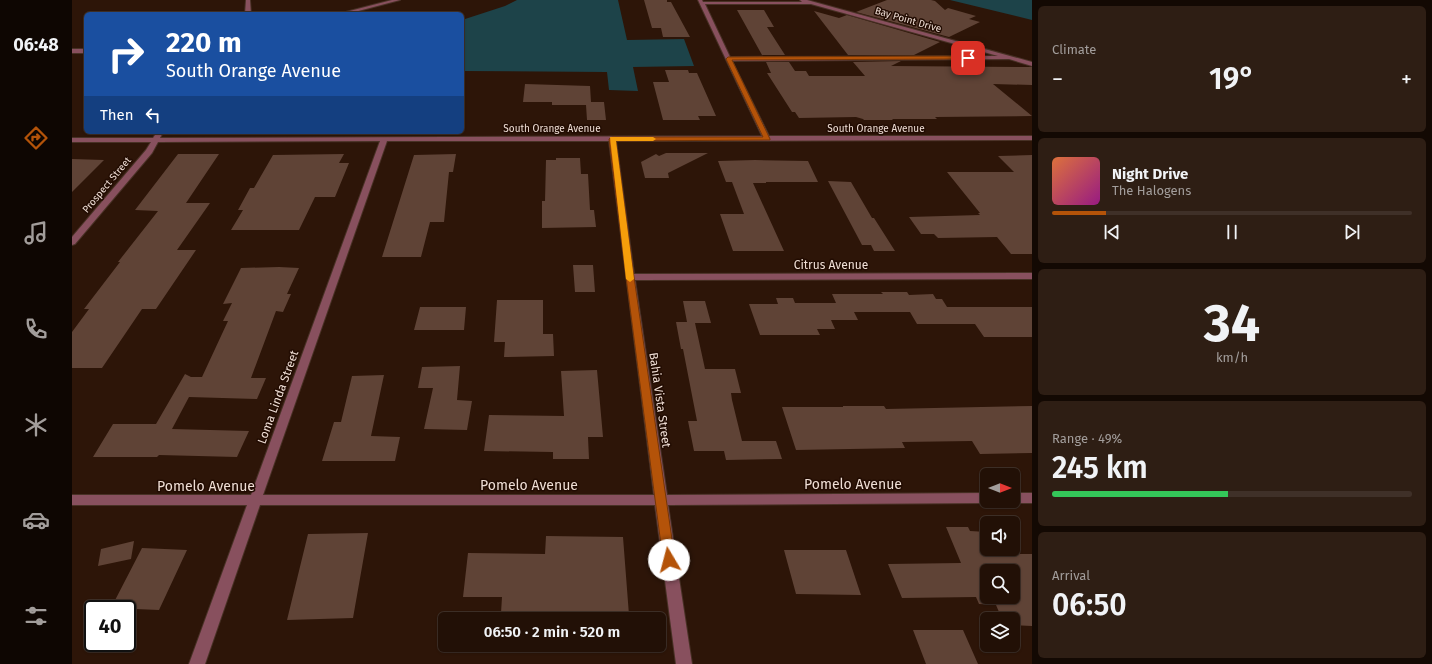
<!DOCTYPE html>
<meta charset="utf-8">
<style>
body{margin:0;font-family:"Fira Sans",sans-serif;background:#2e1e14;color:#f1f3f6;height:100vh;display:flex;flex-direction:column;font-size:15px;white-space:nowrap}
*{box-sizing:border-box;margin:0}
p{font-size:13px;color:#a29d9b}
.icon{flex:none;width:22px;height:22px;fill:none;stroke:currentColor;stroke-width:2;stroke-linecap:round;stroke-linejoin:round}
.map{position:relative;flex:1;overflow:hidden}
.details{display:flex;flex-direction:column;gap:6px;padding:6px;background:#130903;width:400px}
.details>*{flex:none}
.banner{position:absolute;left:12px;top:12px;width:380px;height:122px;border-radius:6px;box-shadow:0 1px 3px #0004,0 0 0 1px #3f3028;background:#1a4fa0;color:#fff;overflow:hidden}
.needle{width:26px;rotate:90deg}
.fabs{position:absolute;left:908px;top:468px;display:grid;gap:8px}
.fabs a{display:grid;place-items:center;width:40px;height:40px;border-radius:6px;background:#221006;box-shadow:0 1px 3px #0004,0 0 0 1px #3f3028;font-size:20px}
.speed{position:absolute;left:12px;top:600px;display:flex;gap:8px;font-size:20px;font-weight:700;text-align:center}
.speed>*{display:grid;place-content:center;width:52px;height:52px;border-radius:50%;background:#221006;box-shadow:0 1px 3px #0004,0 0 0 1px #3f3028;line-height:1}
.speed .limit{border:2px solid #111;border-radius:6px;background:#fff;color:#111}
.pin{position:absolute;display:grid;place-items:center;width:34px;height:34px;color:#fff;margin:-17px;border-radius:8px;box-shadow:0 2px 6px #0006}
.me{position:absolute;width:44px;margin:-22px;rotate:352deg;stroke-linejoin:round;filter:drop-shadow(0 0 3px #0008)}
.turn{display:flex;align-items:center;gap:14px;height:84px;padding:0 16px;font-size:18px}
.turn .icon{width:52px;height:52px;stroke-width:2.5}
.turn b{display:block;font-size:28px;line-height:34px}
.then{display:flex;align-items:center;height:38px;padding:0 16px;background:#0003;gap:8px;font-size:15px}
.big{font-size:30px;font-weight:600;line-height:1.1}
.details .tile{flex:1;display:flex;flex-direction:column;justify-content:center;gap:6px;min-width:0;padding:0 14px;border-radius:6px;background:#2e1e14}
.details .dial{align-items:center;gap:0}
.dial b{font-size:52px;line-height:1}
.song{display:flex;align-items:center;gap:12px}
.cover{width:48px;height:48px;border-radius:6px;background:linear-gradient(135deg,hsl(20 70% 55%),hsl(310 70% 35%))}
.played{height:4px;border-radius:2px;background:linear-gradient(90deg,#b45309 15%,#3f3028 15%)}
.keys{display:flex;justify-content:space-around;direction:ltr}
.heat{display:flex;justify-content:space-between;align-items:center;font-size:22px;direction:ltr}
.charge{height:6px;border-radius:3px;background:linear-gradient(90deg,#34c759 49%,#3f3028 0)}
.trip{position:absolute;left:366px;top:612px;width:228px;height:40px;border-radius:6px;background:#221006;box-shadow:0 1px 3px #0004,0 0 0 1px #3f3028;font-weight:600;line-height:40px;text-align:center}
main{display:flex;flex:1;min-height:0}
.tab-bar{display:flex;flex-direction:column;width:72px;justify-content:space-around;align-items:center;background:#0e0602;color:#a29d9b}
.tab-bar .icon{width:28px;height:28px}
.tab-bar .current{color:#b45309}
.tab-bar b{font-size:18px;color:#f1f3f6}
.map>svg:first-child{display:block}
</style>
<main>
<nav class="tab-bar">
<b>06:48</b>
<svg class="icon current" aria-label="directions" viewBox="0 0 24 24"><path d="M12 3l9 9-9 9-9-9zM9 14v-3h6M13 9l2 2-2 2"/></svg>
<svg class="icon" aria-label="music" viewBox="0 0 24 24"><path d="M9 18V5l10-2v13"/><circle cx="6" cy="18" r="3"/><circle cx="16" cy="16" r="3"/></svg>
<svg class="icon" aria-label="phone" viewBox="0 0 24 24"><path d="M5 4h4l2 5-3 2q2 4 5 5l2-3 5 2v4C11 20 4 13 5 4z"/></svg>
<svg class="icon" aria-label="climate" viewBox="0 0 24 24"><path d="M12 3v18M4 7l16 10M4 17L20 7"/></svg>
<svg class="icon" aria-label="car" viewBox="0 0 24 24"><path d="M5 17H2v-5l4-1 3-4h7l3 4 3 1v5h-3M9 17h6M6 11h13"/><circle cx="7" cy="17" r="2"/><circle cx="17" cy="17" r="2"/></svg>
<svg class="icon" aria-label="filters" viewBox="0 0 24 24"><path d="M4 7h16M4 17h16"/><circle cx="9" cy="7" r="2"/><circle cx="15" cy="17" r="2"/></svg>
</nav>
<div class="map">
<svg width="960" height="664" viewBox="0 0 960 664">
<rect width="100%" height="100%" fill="#2d1508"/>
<path fill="#1d4349" d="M445 0H546L555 40 612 39 622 66 561 67 566 91 537 90 535 72 390 71V20L433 6Z
M878 0H960V20Z"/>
<path fill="#5f4336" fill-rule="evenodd" d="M572 0H595V2H599L618 37H591L589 28H580Z
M815 0H859L863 1 873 10 876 8 904 16 897 19 908 22 877 37 784 12Z
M665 10H692L702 27H695L713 55H690Z
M742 11 767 18 775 15 868 42 842 55H776Z
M829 61 819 66 960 67V85L921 84 960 116 863 117 865 119H820L821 120H792L791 119 784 117 727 118 723 112H720L695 73H699L694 62H717L723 71H734L737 76H793L781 62Z
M593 70H616L617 73H625L644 116H626L628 120H591L581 82H597Z
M453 84 518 86 519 102H532L534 120H515L514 105H480V102H451Z
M594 153H636L596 173 597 178H573L569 162 584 154 587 156Z
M106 154H147L114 203H138L105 250H124L84 309H70L30 368H0V332L17 309H12L48 262H46L86 211 63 210Z
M272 154 267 163H277L263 197H243L227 230H159L171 210H166L178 188H182L201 155Z
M384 154 381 172H377L372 222H358L349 257H310L342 155Z
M960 155V254H939L925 237 866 238 862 234H849L837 217 908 215 906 213H908L875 172H942L926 156Z
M484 158H508L509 174H516L518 210H522L524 227 470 228V201H473L474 160H484Z
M0 159 32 160 0 192Z
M683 160 736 161 746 182H694V183H681L712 251H661L648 214H672L660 182H654L646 161Z
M756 181 779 182 800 218H802L823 251H802L799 245H790Z
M501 265H521L523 292H503Z
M207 267 227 268 215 294H219L211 312 204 311 179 378H194L185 399 117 397 100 429 177 431 165 457 87 455 85 457H21L41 424H84L113 374 119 377H130L156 321H151L160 303 151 304 169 268Z
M809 292H835L837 295 861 294 864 299H870L875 307H960V337H912L903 324H845L838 312H782L786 320H759L763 329H745L748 335H688L677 304H706L704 298H721L723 303H764L760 294H811Z
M425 300H471V334H481L482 356 432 357 433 342H422Z
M611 301H633L639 323H623L633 369H663L669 393H659L660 400 670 441H704L710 459 654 460 652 451H622L616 421H625L611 349H609L604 322H615Z
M348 307H394L392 330H342Z
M388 366 385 400 400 401 395 430 352 429 361 388H346L350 367Z
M525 370 531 437H516L517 459H481V452L412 451 417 415 492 416 489 371Z
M312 375 299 436 328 437 323 461H250L262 422H269L280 376Z
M771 406H812L814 409 960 406V453L908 454 900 441 830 442 833 448 724 450 710 407H771Z
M874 527H896L898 531 915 532V549H941V540L948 554H960V626L941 625V619H930L924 605 907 604 904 597 830 598 816 564 889 563ZM915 571H941V597H915Z
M296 533 281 618 215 620 236 534Z
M474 536 551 537 557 615 429 613 430 597H391L396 553 473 554Z
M62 541 59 559 26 566 29 549Z
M70 548 115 550 87 610 39 608Z
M712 550H774L789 595 724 594Z
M841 630H891L906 664H854Z"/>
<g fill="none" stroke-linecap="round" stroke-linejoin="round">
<defs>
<path id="minor" d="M174 0H178L179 14H173Z
M320 0H328L275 14H266Z
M626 0H630L631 2H730L728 0H735L960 62V66L937 59 660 61 697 136H960V140L544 141 562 274 960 273V279L563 280 595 495 915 493V501L919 502 915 503 596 505 620 664H604L583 505H188L133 664H117L175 505H0V495H179L308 141 86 142 80 153 3 244 0 245V237L74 150 79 142H0V138H81L85 132H91L88 138 690 136ZM633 4H739L926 56 658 57ZM315 141H537L582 495H191Z
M0 49H14V53H0Z
M941 493H960V503H941L937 502 941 501Z"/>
</defs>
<use href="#minor" stroke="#483125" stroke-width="2"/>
<use href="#minor" fill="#88505e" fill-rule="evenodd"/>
</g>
<path fill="#b45309" stroke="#753606" d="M896 56 898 57V59L660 60 698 139V140L544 141 562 277 603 560 602 564 597 565 593 564 591 560 554 277 537 139 540 137H691L654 59 656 57Z"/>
<path fill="#f59e0b" d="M538 137H581L584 139 581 141H544L562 279 558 282 554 279Z"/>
<g text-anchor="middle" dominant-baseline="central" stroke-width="3" stroke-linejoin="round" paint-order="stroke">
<g font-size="10" fill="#efded5" stroke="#220c02">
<text transform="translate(836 20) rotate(16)">Bay Point Drive</text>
<text x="480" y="129">South Orange Avenue</text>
<text x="804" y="129">South Orange Avenue</text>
<text transform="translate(35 185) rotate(-50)">Prospect Street</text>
</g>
<g font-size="12" fill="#efded5" stroke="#220c02">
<text x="759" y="265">Citrus Avenue</text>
<text transform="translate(206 397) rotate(-70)">Loma Linda Street</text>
<text transform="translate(588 400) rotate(82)">Bahia Vista Street</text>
</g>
<g font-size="14" fill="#efded5" stroke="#220c02">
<text x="781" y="484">Pomelo Avenue</text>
<text x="457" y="485">Pomelo Avenue</text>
<text x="134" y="486">Pomelo Avenue</text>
</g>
</g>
</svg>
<div class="fabs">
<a><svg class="needle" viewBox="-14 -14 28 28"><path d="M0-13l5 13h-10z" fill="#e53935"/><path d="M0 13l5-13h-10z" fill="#a29d9b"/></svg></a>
<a><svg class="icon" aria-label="sound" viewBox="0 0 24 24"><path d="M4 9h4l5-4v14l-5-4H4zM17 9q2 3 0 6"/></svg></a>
<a><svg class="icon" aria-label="search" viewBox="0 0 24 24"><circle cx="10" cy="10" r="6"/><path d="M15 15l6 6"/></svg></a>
<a><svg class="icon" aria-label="layers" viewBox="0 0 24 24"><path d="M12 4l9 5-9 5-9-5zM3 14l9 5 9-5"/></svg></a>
</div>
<div class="speed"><div class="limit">40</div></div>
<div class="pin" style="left:896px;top:58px;background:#d93025"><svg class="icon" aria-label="arrive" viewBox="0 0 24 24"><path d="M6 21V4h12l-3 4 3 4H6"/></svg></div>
<svg class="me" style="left:597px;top:560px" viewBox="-20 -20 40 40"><circle r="19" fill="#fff"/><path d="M0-13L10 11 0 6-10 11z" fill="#b45309"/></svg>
<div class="trip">06:50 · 2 min · 520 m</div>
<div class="banner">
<div class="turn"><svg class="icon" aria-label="right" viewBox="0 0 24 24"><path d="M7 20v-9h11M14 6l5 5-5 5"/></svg><div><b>220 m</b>South Orange Avenue</div></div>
<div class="then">Then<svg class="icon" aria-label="left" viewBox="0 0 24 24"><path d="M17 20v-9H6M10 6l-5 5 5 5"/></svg></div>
</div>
</div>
<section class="details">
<div class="tile"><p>Climate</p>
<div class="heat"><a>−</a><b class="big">19°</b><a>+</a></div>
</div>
<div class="tile">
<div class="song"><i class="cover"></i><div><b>Night Drive</b><p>The Halogens</p></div></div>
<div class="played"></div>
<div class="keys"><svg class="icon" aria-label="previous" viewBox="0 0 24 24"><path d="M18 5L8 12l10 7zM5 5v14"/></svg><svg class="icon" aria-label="pause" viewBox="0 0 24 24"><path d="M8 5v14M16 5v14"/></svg><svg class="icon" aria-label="next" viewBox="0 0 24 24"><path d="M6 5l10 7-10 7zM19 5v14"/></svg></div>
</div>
<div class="tile dial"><b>34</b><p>km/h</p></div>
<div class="tile"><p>Range · 49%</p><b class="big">245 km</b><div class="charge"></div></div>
<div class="tile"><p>Arrival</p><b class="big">06:50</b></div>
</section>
</main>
